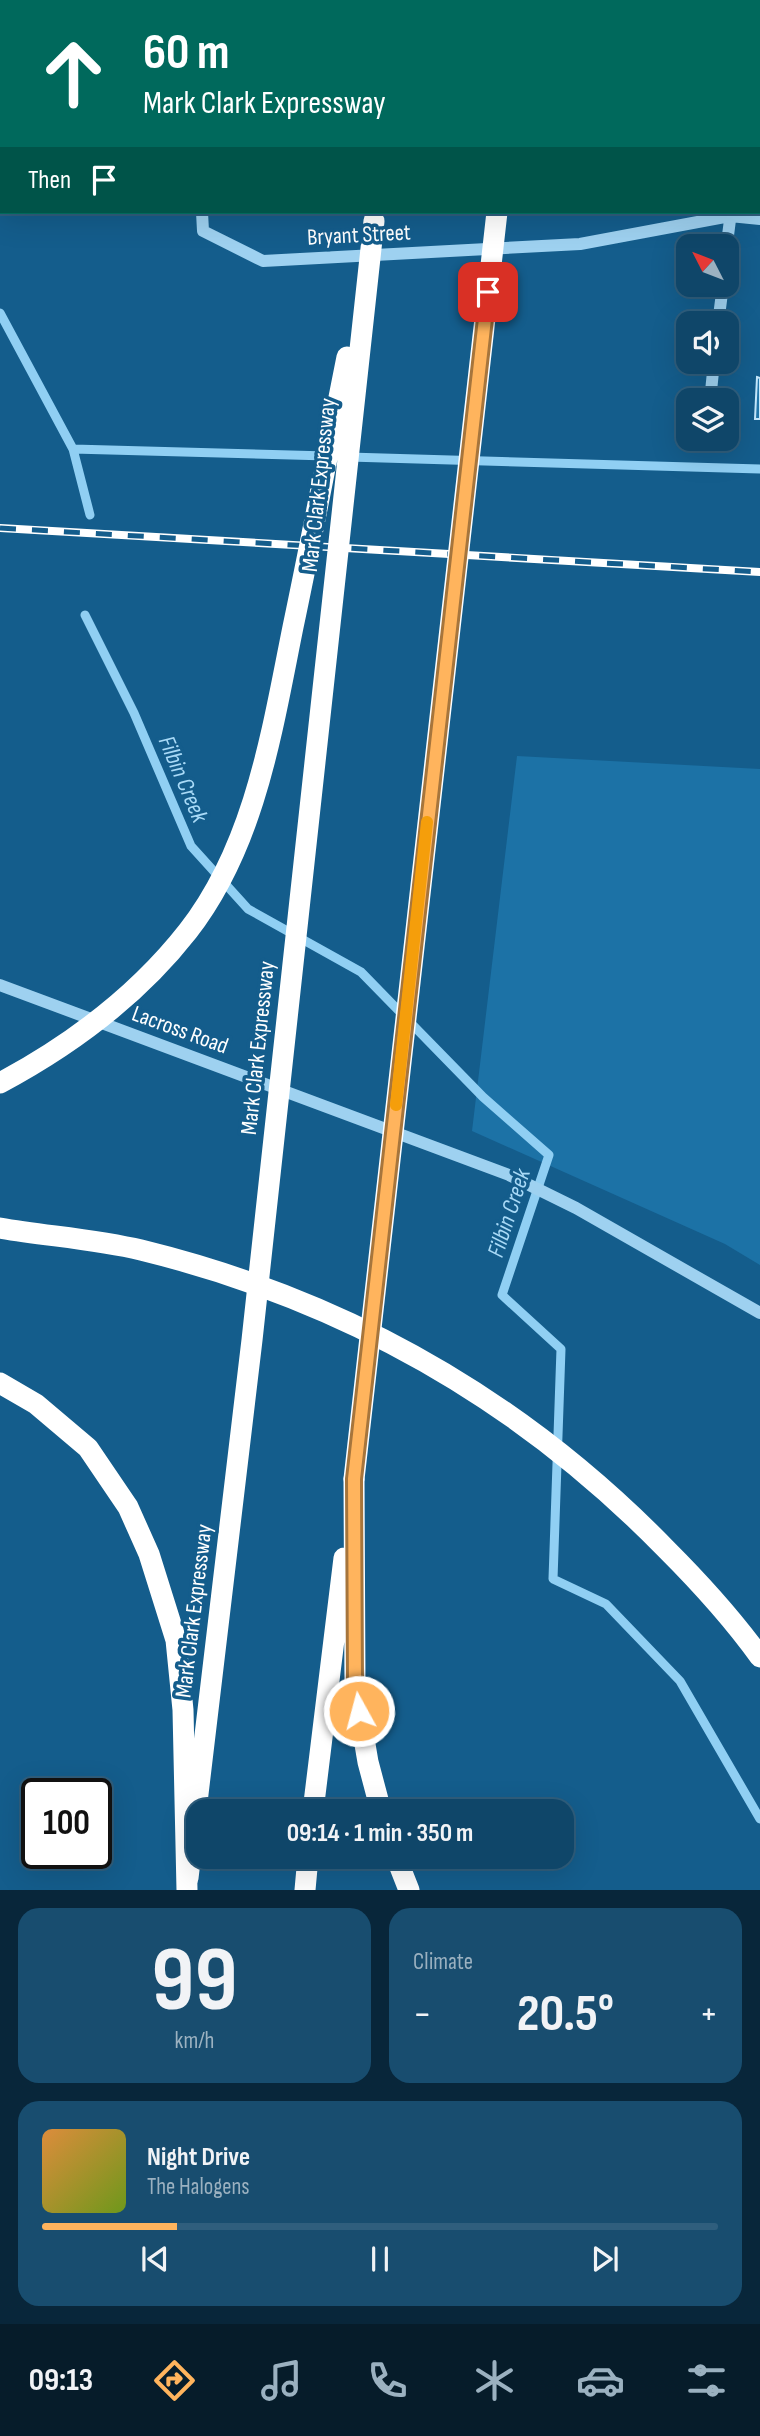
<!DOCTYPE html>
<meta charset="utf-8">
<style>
body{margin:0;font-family:"Sofia Sans Condensed",sans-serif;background:#184d6f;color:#f1f3f6;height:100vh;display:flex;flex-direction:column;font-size:26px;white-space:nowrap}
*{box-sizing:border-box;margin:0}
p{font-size:23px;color:#9bb1c0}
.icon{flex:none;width:38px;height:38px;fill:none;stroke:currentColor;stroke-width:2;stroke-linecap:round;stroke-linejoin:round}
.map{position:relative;height:1890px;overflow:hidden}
.panel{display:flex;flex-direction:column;gap:18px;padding:18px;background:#08263a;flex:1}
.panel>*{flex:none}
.banner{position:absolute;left:0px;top:0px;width:761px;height:214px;box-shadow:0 7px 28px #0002,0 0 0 2px #2f5e7d;background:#00695c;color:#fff;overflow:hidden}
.needle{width:46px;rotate:312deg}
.controls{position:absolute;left:676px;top:234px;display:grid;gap:14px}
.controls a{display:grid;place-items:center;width:63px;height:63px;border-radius:14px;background:#0f4669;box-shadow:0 7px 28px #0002,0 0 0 2px #2f5e7d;font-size:35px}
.speed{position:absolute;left:21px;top:1778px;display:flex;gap:14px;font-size:35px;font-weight:700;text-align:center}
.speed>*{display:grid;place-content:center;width:91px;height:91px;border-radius:50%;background:#0f4669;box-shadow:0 7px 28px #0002,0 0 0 2px #2f5e7d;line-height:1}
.speed .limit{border:4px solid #111;border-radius:10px;background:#fff;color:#111}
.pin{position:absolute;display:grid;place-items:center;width:60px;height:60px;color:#fff;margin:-30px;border-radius:14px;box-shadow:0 4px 10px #0006}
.me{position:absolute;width:77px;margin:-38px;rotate:353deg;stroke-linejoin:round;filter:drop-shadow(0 0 5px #0008)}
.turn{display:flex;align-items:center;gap:24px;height:147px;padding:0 28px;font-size:32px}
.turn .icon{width:91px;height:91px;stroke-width:2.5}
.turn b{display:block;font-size:49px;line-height:60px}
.then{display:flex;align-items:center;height:66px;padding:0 28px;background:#0003;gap:14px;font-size:26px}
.big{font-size:52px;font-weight:700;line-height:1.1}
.panel .card{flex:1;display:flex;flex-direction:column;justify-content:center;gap:10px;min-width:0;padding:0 24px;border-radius:21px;background:#184d6f}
.panel .dial{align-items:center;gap:0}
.dial b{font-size:91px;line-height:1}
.song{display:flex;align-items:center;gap:21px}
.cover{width:84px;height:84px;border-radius:10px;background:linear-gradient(135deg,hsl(30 70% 55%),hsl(80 70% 35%))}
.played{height:7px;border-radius:4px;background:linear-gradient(90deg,#ffb45d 20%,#2f5e7d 20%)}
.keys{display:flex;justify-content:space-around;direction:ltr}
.heat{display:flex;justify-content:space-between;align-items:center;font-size:38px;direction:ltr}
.panel .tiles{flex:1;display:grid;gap:18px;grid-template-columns:1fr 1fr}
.card:last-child{grid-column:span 2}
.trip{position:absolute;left:186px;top:1799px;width:388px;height:70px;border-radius:21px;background:#0f4669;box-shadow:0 7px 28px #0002,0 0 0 2px #2f5e7d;font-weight:700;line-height:70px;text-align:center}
.tabs{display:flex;height:112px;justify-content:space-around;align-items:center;background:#061c2a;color:#9bb1c0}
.tabs .icon{width:49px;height:49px}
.tabs .on{color:#ffb45d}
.tabs b{font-size:32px;color:#f1f3f6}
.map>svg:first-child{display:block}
</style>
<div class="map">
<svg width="760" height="1890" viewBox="0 0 760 1890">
<rect width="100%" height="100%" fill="#145d8c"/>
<path fill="#1c72a6" d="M517 756 760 769V1265L725 1244 472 1131Z"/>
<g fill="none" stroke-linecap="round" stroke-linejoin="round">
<path stroke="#90cff3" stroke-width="9" d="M0 313 73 449 90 515
M73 449 328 456
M349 457 760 469
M85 615 134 713 191 846 248 909 361 972 483 1097 549 1155 502 1295 561 1349 553 1579 606 1604 680 1681 760 1819"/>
</g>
<path fill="#2277ab" stroke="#c4e7fb" stroke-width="2" d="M757 377 760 378V419H755Z"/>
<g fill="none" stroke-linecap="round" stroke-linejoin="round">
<path stroke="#9ed1f0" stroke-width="12" d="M184 0V2
M730 0 734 2
M756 2V0
M202 212 203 231 263 261 580 244 730 216 760 219
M726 251 731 212
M718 324 723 285
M710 401 714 362
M0 985 509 1175 576 1208 760 1313"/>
<path stroke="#fff" stroke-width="21" d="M397 2V0
M521 2V0
M0 1228C46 1236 95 1239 141 1250 345 1300 520 1399 666 1549 700 1583 732 1618 760 1657
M0 1383 36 1404 88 1448 128 1507 149 1554 176 1640 183 1710 187 1890
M354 1479 355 1686 368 1762 381 1811
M313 1811 344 1558
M396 1857 409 1890
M305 1890 308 1857"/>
<defs>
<path id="rail" d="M0 528 760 572"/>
</defs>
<use href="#rail" stroke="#fff" stroke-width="8"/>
<use href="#rail" stroke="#145d8c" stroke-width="5" stroke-dasharray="16" stroke-linecap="butt"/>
<path stroke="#fff" stroke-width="21" d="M0 1083C71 1045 138 995 188 931 255 845 272 731 293 627 312 537 329 447 347 357
M354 1479 497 212
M188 1878 252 1340 374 221"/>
</g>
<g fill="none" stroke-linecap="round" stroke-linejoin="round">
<defs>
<path id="route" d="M359 1711 355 1686 354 1479 488 292"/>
</defs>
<use href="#route" stroke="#a6753c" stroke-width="18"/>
<use href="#route" stroke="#ffb45d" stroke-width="12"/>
<path stroke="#f59e0b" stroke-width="12" d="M396 1105 427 822"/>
</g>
<g text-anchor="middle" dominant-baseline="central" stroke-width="7" stroke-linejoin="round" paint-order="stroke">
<g font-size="23" fill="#fff" stroke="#145d8c">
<text transform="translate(359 235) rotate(-3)">Bryant Street</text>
<text transform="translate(319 485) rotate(-84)">Mark Clark Expressway</text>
<text transform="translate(180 1030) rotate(20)">Lacross Road</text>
<text transform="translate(258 1048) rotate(-84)">Mark Clark Expressway</text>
<text transform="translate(194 1611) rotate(-83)">Mark Clark Expressway</text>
</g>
<g font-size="24" font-style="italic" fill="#a9daf7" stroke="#145d8c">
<text transform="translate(183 779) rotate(67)">Filbin Creek</text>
<text transform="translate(509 1213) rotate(-72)">Filbin Creek</text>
</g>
</g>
</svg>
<div class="controls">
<a><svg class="needle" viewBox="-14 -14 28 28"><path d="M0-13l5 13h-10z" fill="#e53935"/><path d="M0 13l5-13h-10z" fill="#9bb1c0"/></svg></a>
<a><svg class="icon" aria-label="sound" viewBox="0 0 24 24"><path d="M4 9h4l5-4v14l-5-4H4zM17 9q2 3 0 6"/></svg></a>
<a><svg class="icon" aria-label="layers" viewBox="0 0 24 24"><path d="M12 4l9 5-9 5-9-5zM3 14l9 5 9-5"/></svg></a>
</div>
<div class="speed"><div class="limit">100</div></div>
<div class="pin" style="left:488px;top:292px;background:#d93025"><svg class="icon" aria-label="arrive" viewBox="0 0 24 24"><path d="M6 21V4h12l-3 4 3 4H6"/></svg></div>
<svg class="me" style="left:359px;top:1711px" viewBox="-20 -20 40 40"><circle r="17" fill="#ffb45d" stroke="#fff" stroke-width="3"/><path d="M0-11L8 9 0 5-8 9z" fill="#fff"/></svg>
<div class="trip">09:14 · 1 min · 350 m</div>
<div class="banner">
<div class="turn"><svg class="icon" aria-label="ahead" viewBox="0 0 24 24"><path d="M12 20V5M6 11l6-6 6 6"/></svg><div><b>60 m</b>Mark Clark Expressway</div></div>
<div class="then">Then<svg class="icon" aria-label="arrive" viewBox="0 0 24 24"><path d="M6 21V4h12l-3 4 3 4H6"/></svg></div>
</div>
</div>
<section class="panel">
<div class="tiles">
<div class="card dial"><b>99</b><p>km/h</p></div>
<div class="card"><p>Climate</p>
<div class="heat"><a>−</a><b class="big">20.5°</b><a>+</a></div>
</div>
<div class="card">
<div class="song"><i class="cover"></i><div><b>Night Drive</b><p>The Halogens</p></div></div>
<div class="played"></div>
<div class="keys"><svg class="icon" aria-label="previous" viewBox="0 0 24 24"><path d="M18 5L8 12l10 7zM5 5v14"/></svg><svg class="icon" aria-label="pause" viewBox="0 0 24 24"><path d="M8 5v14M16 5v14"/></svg><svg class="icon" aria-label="next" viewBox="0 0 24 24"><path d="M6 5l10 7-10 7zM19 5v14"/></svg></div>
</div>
</div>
</section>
<nav class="tabs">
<b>09:13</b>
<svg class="icon on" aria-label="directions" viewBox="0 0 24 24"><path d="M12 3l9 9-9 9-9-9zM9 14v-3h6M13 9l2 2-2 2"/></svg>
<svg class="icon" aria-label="music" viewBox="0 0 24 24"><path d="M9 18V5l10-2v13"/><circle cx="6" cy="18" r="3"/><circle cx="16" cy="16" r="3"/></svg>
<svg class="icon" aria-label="phone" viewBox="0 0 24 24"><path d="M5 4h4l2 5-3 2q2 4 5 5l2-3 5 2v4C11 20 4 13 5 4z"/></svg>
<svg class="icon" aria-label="climate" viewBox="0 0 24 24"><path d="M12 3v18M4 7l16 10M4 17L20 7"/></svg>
<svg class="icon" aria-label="car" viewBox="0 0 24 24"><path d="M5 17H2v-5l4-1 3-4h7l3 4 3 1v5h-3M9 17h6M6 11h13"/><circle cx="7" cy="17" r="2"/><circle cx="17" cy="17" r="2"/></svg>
<svg class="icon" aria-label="filters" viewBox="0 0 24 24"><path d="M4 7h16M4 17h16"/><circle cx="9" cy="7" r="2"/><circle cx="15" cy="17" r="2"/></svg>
</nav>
